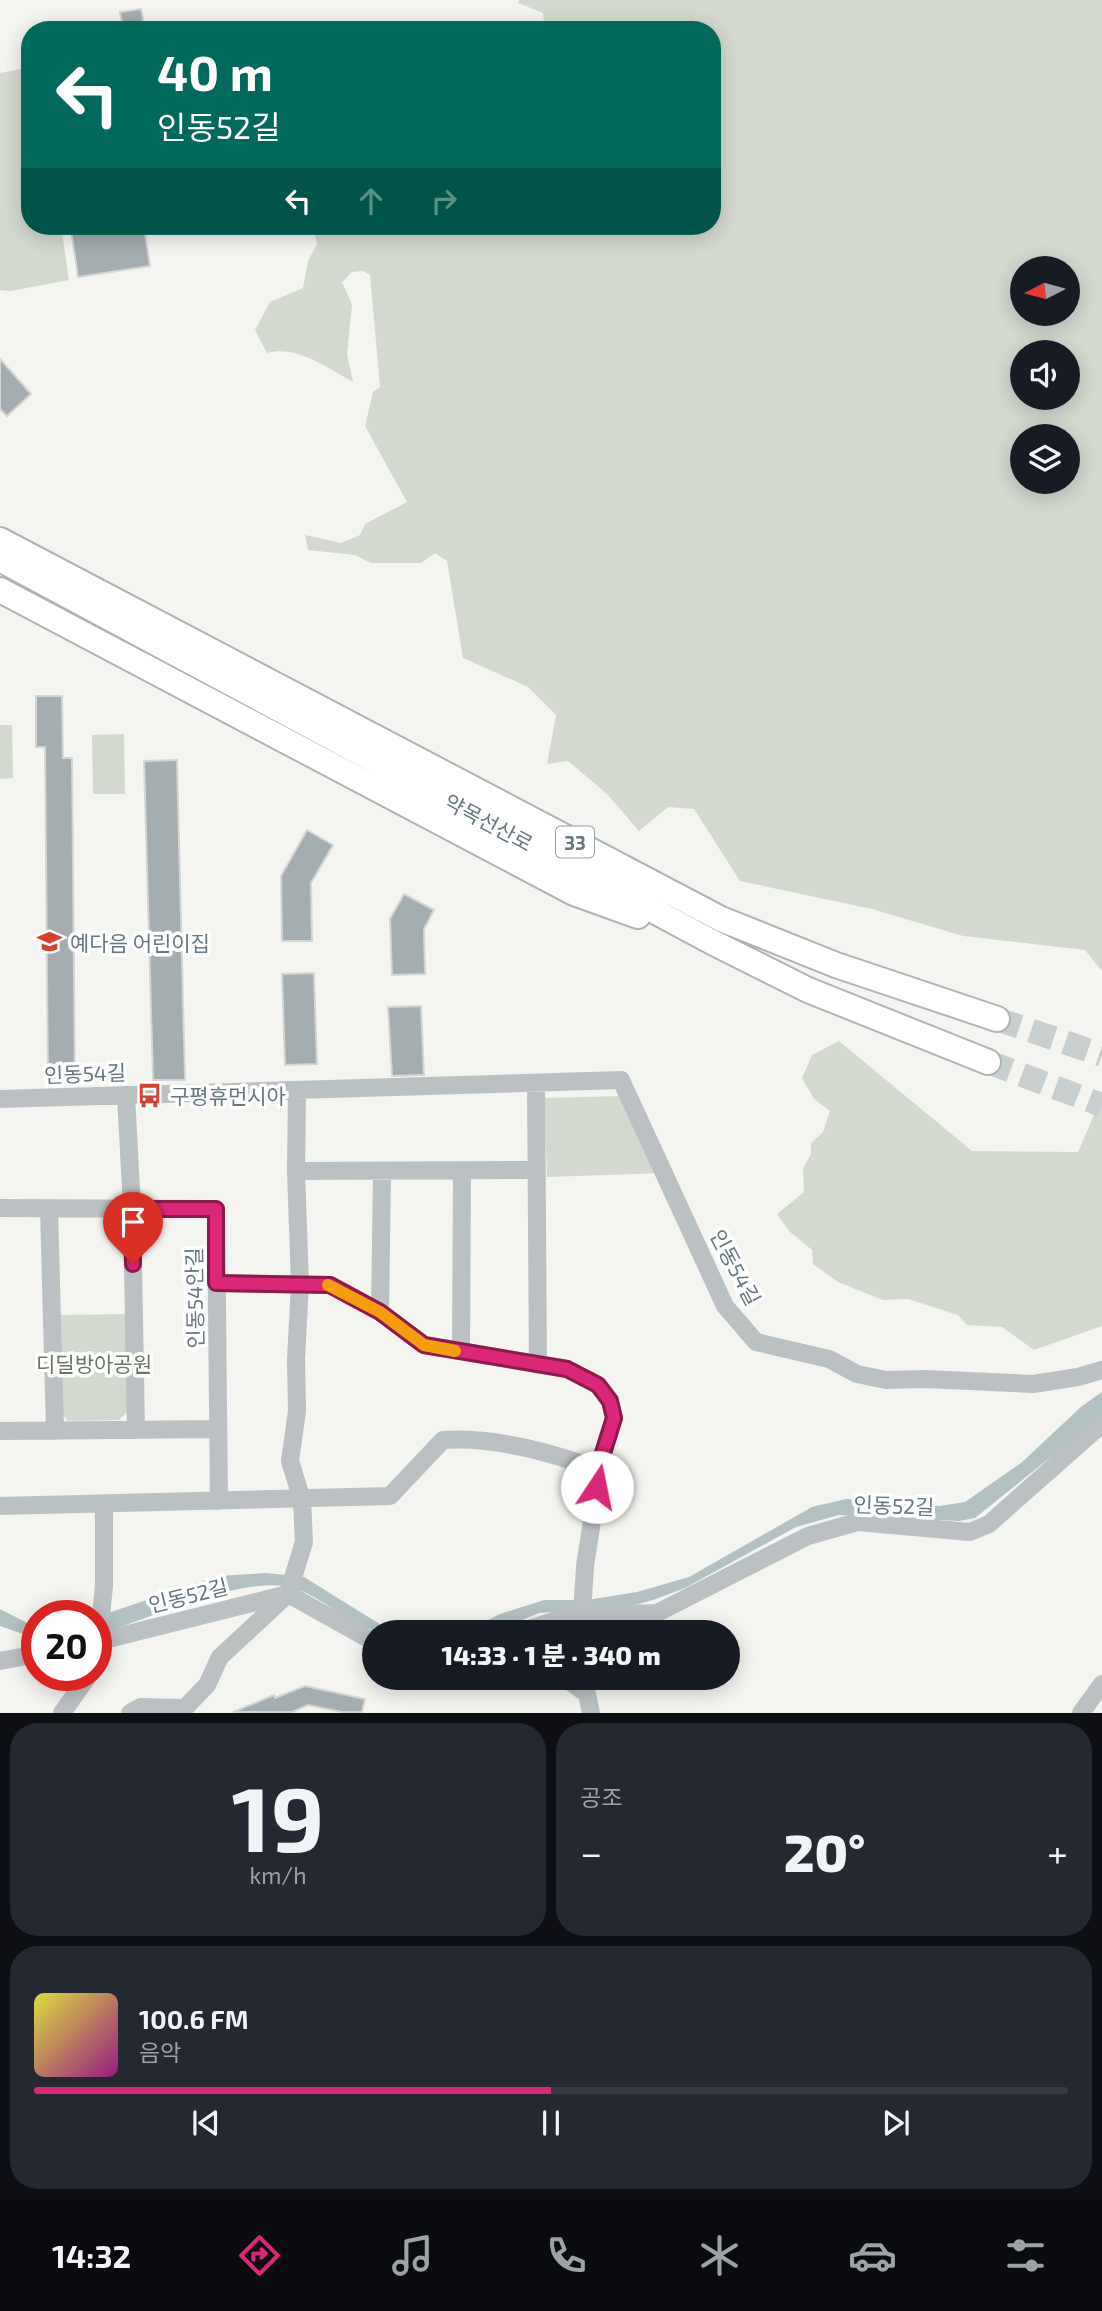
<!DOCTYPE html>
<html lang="ko">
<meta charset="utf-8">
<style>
body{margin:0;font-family:"Exo 2","Noto Sans KR",sans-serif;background:#242831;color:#f1f3f6;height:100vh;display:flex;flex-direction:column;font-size:26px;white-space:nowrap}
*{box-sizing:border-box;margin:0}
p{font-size:23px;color:#9ea1a6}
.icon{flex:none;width:38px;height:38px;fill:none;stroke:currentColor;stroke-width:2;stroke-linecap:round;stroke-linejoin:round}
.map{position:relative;height:1713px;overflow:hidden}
.sheet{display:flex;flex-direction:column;gap:10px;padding:10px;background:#0d0f14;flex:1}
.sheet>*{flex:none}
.guide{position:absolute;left:21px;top:21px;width:700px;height:214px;border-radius:28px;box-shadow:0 4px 18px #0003;background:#00695c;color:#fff;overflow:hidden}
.needle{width:46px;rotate:264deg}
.tools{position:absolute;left:1010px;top:256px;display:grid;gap:14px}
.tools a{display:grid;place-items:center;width:70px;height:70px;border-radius:50%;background:#171b24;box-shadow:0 4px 18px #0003;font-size:35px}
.speed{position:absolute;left:21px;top:1600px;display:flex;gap:14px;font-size:35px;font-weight:700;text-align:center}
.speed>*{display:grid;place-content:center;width:91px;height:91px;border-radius:50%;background:#171b24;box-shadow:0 4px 18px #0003;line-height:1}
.speed .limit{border:10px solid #d22;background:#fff;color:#111}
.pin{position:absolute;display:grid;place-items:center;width:60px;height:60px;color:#fff;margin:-72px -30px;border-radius:50% 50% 50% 0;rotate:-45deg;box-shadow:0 0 7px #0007}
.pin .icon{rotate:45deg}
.me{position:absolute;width:77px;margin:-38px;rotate:11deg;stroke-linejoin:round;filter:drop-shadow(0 0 5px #0008)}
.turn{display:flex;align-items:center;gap:24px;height:147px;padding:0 21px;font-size:32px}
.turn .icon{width:91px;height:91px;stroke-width:2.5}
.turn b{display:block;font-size:49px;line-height:60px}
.lanes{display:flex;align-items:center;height:66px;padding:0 21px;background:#0003;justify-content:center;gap:35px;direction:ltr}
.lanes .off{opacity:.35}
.big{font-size:52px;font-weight:800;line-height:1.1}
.sheet .widget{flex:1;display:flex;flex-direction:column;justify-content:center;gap:10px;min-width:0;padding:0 24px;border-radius:28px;background:#242831}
.sheet .dial{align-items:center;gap:0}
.dial b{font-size:91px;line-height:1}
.song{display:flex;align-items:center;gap:21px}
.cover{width:84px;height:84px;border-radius:10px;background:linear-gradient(135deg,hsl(60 70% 55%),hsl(310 70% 35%))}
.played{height:7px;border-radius:4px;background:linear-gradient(90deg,#db2777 50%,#363941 50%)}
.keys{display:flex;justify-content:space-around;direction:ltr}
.heat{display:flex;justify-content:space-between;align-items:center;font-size:38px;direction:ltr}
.sheet .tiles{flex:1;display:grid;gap:10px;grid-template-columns:1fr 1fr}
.widget:last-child{grid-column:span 2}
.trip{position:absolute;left:362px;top:1620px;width:378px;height:70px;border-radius:35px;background:#171b24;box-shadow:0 4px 18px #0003;font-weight:800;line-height:70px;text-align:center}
.tabs{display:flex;height:112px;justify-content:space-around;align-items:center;background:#090b0e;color:#9ea1a6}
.tabs .icon{width:49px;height:49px}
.tabs .active{color:#db2777}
.tabs b{font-size:32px;color:#f1f3f6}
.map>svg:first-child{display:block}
</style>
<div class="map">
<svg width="1102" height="1713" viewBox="0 0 1102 1713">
<rect width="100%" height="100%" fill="#f4f4f0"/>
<path fill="#d4d9d0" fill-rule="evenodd" d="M519 0H1102V971L1085 950 963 936 872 909 740 881 694 809 668 807 639 831 607 794 568 761 547 764 556 715 528 687 463 658 447 561 435 553 421 563H371L355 555 308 550 305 535 341 543 360 535 365 524 407 502 365 426 373 392 380 387 370 275 364 271 352 272 342 282 352 305 347 354 353 382C327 368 297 345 267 353L255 330 270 302 303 288 308 261 317 244 313 226H712V30H545L543 13 518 3ZM1022 268H1068V313H1022ZM1022 352H1068V397H1022ZM1022 436H1068V481H1022Z
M30 67V226H61L69 280 11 291 0 290V73Z
M0 725H12L13 778 0 779Z
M124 734 125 794H93L92 735Z
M839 1041 972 1151 1078 1152 1102 1096V1326L1034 1350 1002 1327 967 1325 958 1315 908 1299 883 1300 838 1282 813 1264 812 1250 789 1231 777 1214 804 1192 803 1169 811 1154V1143L823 1132 830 1111 814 1099 802 1078 812 1055Z
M621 1096 665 1173 547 1177 544 1098Z
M126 1314 128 1411 119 1420 68 1421 62 1414 59 1315Z"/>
<path fill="#b3c1c3" d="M1102 1392V1416L975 1518 959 1521 839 1515 796 1527 685 1588 656 1599 632 1606 539 1613 490 1633H461L500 1614 544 1600H587L637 1592 689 1577 812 1507 846 1499 940 1506 965 1502 1021 1463 1082 1406Z
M266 1573 304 1577 394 1633C352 1633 330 1599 293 1588 249 1574 151 1617 106 1632L96 1617 218 1576Z
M0 1609 37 1628V1639L0 1626Z"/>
<path fill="#a4adb0" stroke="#d5d5d3" stroke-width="2" d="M141 9 145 30H123L120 12Z
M100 226H144L150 266 78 277 71 230Z
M0 359 31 394 7 416 0 409Z
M36 696H62L63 758H72L75 1081H48L45 747H36Z
M177 760 185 1080H153L144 761Z
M307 830 333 845 311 883 312 941H282L281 876Z
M404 894 434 910 424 929 425 974 392 975 390 919Z
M314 973 317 1064 285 1065 282 974Z
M421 1006 424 1075 392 1076 388 1007Z
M305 1686 365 1699 362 1712H342L308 1705 292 1712H233L274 1695 275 1698Z"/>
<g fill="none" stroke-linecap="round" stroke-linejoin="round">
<path stroke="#c9cece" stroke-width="24" stroke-dasharray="24 12" stroke-linecap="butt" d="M997 1019 1102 1055
M988 1062 1102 1105"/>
<defs>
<path id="highway" d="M0 540 721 919 836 965 997 1019
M0 559 712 942 808 990 988 1062
M0 590 574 893 638 916"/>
</defs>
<use href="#highway" stroke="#aeb3b5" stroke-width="28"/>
<path stroke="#bbc0c2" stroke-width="18" d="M536 1083 538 1365
M126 1095 132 1208 136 1430
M0 1099 621 1080 725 1306 756 1342 829 1359 857 1374 886 1380 925 1379 1033 1384 1078 1377 1102 1370
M296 1171 537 1170
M0 1208 216 1209 219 1501
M49 1208 55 1431
M217 1283 330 1285 380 1312 424 1345 567 1369 598 1385 610 1401 614 1418 598 1469
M380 1312 382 1172
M461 1351 462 1172
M0 1431 218 1429
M0 1506 390 1496 443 1440C496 1437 549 1452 600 1470L585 1566 582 1615
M517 1633 568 1616 657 1613 808 1536 857 1522 970 1532 989 1524 1102 1424
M96 1642 288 1594 374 1642
M0 1661 37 1654
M96 1664 104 1586V1504
M565 1678 587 1694 591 1713
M62 1713 89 1675
M130 1713 141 1707 181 1708
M180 1713 207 1685 220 1657 288 1594 304 1542 302 1500 290 1461 297 1411 296 1359 300 1284 296 1171 297 1090
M1081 1713 1102 1684"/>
<use href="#highway" stroke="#fff" stroke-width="24"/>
</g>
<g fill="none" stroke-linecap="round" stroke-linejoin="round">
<defs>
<path id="route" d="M133 1264 132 1209H216V1283L330 1285 380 1312 424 1345 567 1369 598 1385 610 1401 614 1418 598 1469 597 1487"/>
</defs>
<use href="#route" stroke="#8e194d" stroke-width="18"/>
<use href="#route" stroke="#db2777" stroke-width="12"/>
<path stroke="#f59e0b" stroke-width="12" d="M328 1285 380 1312 424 1345 455 1351"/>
</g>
<defs>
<symbol id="school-bare" viewBox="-9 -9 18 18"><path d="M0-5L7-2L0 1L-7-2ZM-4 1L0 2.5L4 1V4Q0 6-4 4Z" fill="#d5402f" stroke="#fff" stroke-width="2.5" paint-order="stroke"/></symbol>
<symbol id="bus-bare" viewBox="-9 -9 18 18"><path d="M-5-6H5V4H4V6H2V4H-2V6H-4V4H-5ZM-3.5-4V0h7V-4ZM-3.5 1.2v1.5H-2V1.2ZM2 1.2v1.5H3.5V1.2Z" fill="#d5402f" stroke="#fff" stroke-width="2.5" paint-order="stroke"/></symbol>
</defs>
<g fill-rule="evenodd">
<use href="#school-bare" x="32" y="924" width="35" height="35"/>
<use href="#bus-bare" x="132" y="1078" width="35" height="35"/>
</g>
<g text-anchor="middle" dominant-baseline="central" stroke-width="7" stroke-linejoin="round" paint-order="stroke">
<rect fill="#fff" stroke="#93a0a5" stroke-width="2" x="556" y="826.5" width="38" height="31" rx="5"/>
<g font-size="19" font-weight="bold" fill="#65777f">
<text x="575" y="842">33</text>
</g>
<g font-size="21" fill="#65777f" stroke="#fff">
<text transform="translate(489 822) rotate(28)">약목선산로</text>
<text transform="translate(85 1073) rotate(-2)">인동54길</text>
<text transform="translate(736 1267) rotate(62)">인동54길</text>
<text transform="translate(194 1298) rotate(-91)">인동54안길</text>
<text transform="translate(894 1505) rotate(2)">인동52길</text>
<text transform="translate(188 1595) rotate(-14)">인동52길</text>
</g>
<g font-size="21" fill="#65777f" stroke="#fff" text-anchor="start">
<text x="70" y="942">예다음 어린이집</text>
<text x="170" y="1095">구평휴먼시아</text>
</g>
<g font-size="21" fill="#6a7764" stroke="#fff">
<text x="94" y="1363">디딜방아공원</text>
</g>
</g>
</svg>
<div class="tools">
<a><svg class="needle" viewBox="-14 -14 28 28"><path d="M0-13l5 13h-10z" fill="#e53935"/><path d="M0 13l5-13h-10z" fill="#9ea1a6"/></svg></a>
<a><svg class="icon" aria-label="sound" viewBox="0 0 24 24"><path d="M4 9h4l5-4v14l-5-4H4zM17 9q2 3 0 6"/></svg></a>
<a><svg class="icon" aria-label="layers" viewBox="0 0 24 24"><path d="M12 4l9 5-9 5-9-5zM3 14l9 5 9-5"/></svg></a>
</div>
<div class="speed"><div class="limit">20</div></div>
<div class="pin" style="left:133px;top:1264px;background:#d93025"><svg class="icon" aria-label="arrive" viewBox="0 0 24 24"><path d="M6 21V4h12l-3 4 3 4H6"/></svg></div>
<svg class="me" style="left:597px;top:1487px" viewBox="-20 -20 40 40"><circle r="19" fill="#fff"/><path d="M0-13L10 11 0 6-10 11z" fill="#db2777"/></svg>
<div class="trip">14:33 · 1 분 · 340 m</div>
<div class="guide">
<div class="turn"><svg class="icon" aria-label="left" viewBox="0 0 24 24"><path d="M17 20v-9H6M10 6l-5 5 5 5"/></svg><div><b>40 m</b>인동52길</div></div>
<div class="lanes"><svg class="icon" aria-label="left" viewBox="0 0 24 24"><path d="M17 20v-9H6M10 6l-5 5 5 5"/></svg><svg class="icon off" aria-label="ahead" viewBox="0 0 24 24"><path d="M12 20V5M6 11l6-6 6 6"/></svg><svg class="icon off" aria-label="right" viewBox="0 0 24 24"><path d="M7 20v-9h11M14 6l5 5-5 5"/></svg></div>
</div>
</div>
<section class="sheet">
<div class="tiles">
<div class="widget dial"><b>19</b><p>km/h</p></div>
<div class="widget"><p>공조</p>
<div class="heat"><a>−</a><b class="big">20°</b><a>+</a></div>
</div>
<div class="widget">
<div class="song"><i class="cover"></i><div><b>100.6 FM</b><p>음악</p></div></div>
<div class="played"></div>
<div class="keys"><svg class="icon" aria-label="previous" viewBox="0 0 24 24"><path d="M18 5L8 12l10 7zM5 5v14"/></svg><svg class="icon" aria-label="pause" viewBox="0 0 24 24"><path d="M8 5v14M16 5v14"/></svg><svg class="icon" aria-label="next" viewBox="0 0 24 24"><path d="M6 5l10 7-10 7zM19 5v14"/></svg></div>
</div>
</div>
</section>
<nav class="tabs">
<b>14:32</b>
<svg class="icon active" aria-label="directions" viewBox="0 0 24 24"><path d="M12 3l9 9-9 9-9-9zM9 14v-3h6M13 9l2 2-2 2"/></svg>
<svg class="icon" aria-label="music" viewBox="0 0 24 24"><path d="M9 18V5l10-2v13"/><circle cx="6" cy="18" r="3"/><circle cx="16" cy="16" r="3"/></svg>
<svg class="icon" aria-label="phone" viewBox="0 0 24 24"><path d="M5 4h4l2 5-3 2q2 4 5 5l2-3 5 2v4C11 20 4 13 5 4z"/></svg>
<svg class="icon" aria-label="climate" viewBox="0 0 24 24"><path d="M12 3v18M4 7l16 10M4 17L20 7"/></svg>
<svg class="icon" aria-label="car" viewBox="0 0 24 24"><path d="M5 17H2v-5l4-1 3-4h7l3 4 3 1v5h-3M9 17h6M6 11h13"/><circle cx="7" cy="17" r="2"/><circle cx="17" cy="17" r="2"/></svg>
<svg class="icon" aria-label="filters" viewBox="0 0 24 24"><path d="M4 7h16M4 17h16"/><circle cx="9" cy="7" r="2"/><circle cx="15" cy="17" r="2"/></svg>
</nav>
